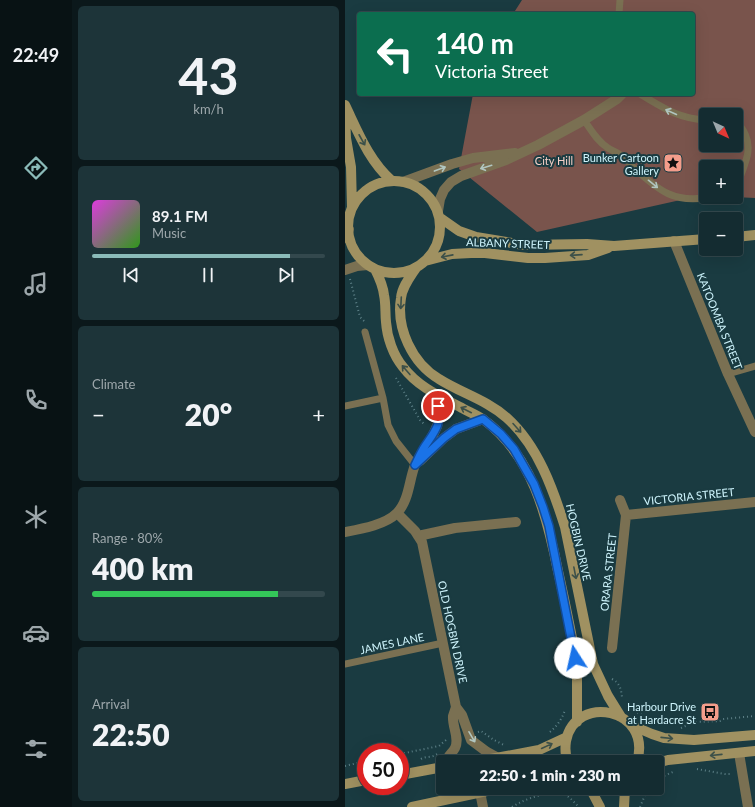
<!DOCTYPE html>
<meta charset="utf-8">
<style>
body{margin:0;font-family:Lato,sans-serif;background:#1d3439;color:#f1f3f6;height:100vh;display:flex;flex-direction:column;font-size:15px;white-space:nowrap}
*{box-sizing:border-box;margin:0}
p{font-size:13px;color:#9da7ab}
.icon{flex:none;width:22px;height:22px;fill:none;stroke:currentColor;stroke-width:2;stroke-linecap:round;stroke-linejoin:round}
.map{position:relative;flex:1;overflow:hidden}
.sheet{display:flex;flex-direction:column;gap:6px;padding:6px;background:#0b181b;width:273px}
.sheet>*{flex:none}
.top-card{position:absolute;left:12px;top:12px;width:338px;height:84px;border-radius:4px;box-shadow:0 4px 16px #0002,0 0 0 1px #33484d;background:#0b6e4f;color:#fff;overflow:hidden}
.needle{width:26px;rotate:136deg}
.fabs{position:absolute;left:354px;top:108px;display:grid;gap:8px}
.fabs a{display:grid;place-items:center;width:44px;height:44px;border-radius:4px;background:#142c31;box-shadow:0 4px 16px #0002,0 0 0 1px #33484d;font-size:20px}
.speed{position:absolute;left:12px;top:743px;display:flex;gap:8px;font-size:20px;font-weight:700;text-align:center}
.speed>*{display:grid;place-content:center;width:52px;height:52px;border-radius:50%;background:#142c31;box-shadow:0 4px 16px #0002,0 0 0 1px #33484d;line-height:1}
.speed .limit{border:6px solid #d22;background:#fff;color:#111}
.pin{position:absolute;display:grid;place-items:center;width:34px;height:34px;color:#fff;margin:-17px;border:2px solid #fff;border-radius:50%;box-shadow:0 1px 4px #0007}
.me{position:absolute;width:44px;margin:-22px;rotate:350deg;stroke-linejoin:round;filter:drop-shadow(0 0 3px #0008)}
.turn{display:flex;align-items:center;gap:14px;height:84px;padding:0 12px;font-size:18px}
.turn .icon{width:52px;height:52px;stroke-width:2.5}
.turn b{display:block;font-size:28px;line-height:34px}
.big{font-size:30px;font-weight:800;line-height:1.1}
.sheet .tile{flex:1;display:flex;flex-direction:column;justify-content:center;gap:6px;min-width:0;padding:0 14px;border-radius:6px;background:#1d3439}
.sheet .dial{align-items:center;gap:0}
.dial b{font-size:52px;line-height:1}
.song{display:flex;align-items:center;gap:12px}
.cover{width:48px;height:48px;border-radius:6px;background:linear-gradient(135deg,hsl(300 70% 55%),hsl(110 70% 35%))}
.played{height:4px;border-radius:2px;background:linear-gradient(90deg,#8bbbb9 85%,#33484d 85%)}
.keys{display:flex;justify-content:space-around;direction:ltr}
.heat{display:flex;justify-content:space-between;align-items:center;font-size:22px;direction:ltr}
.charge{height:6px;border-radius:3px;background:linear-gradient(90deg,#34c759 80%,#33484d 0)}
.trip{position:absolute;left:91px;top:755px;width:228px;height:40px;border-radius:4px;background:#142c31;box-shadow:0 4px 16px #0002,0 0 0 1px #33484d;font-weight:800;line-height:40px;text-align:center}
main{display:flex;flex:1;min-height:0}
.dock{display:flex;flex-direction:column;width:72px;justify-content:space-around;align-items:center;background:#081214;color:#9da7ab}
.dock .icon{width:28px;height:28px}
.dock .active{color:#8bbbb9}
.dock b{font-size:18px;color:#f1f3f6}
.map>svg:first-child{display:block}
</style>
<main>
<nav class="dock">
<b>22:49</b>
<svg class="icon active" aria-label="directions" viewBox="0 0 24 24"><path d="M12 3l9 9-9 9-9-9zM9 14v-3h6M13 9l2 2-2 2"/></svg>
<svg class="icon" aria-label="music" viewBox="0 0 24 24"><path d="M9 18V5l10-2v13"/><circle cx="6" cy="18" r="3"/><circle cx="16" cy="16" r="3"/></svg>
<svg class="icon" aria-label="phone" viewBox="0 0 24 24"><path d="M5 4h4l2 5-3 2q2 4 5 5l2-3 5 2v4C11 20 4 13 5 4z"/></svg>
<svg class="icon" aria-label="climate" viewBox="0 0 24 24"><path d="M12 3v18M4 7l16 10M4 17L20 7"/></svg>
<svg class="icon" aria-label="car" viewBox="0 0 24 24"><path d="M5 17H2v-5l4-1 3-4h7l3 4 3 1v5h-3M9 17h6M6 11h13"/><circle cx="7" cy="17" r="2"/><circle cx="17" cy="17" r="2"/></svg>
<svg class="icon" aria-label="filters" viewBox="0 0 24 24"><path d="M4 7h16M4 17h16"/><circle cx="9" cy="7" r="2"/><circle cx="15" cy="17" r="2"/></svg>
</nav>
<section class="sheet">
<div class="tile dial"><b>43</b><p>km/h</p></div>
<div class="tile">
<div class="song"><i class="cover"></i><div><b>89.1 FM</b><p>Music</p></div></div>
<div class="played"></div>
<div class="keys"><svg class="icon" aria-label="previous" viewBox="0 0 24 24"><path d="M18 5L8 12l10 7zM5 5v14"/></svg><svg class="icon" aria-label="pause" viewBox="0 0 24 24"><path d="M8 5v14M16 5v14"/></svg><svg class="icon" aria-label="next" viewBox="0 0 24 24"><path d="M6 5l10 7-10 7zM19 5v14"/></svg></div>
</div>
<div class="tile"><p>Climate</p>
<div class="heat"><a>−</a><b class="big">20°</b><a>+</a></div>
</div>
<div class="tile"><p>Range · 80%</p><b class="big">400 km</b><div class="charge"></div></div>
<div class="tile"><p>Arrival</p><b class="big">22:50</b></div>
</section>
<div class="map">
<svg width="410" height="807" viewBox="0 0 410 807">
<rect width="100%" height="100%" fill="#1a3b41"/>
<path fill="#79544c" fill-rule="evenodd" d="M177 0H410V198L389 197H391V167H361V197L340 199 192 232 114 169 128 94H348V14H168ZM361 115H391V145H361Z"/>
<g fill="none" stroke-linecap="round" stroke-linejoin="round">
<path stroke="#5d8087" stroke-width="2" stroke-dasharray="1 3" stroke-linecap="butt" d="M5 279 15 317 20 322
M51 378 75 420 80 425
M267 679C275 683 276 689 277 697
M283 705 290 711 306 720
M336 728 350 722 375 721 378 719 410 716
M133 732 136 731 149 740 159 745
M205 732C212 726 217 719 220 710
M55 754 94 746 101 740
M76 759C81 756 87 758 92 754
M0 766 21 761
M352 769 380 774H387
M312 779 330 771
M199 788 200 794
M167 807C183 797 198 794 217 792L225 798 234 807
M295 807 303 788"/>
<path stroke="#7a7052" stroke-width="7" d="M274 14 275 0
M295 94C319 108 332 118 361 120
M239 120C246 130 252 141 263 148 268 151 274 153 278 157 282 160 285 165 289 168 314 191 330 204 365 197
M391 122C399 128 404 140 403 150 403 158 397 172 394 180L391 182
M20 332 38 398 43 425 51 441 70 465
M383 374 410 366
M0 406 38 398
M0 664 98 643"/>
<path stroke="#7a7052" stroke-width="10" d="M58 182 107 164 128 158 170 153
M93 211 95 199 99 190 106 182 116 176 161 160 193 145 239 120 272 99 277 94
M0 238 4 229
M329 241 383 374 410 432
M0 270 12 266 23 265
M75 461 99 438 111 429 138 419
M52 513 70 531 77 542 111 707C110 710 109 713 108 716 107 727 115 738 110 748 107 754 102 755 102 762
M281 515 410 502
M0 532C16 529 40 525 52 513 64 501 64 480 70 465 77 449 91 436 94 419 96 412 92 402 91 395
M73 536 110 528 171 522
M267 648 281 515 275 500
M111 707 117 715 126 740 142 752 153 758 151 762
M394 753 403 807
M137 788 135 792 138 807"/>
<path stroke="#a09161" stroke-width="10" d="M0 105C13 132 24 161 47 181
M0 113 1 138 6 167 7 208
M3 227a46 46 0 1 1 92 0a46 46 0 1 1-92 0Z
M94 217 114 231 131 237 179 245 242 244 269 246 361 239
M391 237 410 235
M80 261 107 254 126 253H140L183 258H200L243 255 263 248
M71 268C65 277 57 287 56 298 51 328 67 363 94 379 116 393 142 400 162 418 193 446 208 489 220 527L248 664 263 696 276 717
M30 269C34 277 38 286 39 295 41 304 40 313 41 322 42 337 48 355 58 367 73 387 96 397 117 408 124 412 132 415 139 420 187 455 202 516 213 571 219 597 224 623 229 648L232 667V722
M286 725 307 734 319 738 349 740 410 735
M129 762 194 750 222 737
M223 762C220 755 220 748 221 741 230 693 308 708 292 762
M312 763 323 760 410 751
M55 775 98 767
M0 784 21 780
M245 788 255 807
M67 807 156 788
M279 807 280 788"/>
</g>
<defs><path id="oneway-shaft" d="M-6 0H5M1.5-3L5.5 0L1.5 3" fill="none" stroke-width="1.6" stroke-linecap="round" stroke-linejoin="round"/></defs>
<g stroke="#b1c6c0">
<use href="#oneway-shaft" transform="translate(326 112) rotate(-156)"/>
<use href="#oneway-shaft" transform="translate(141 167) rotate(163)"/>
<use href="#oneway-shaft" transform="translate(95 169) rotate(-20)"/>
<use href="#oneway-shaft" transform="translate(308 184) rotate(39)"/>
<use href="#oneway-shaft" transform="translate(127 737) rotate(60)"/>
</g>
<g stroke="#3c5049">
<use href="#oneway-shaft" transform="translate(17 140) rotate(61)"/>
<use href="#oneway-shaft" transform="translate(231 255) rotate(176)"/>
<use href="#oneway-shaft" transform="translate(102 256) rotate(169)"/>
<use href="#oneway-shaft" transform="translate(56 303) rotate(93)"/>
<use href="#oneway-shaft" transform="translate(61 370) rotate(-131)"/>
<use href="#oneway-shaft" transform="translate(121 410) rotate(-153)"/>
<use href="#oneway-shaft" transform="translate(172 428) rotate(48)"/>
<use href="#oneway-shaft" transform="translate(230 573) rotate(79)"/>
<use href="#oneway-shaft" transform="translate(322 738) rotate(6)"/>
<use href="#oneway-shaft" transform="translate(202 746) rotate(-25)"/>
<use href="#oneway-shaft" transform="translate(371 755) rotate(174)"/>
</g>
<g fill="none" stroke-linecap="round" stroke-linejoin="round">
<defs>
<path id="route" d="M93 406C97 424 90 431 80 446 76 452 73 459 70 465L99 438 111 429 138 419 156 434 169 449 189 484 198 507 204 526 230 658"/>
</defs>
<use href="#route" stroke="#114b97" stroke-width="10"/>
<use href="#route" stroke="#1a73e8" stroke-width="7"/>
</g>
<defs>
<symbol id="sight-square" viewBox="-11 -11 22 22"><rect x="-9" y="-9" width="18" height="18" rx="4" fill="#f49d8b" stroke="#1a3b41"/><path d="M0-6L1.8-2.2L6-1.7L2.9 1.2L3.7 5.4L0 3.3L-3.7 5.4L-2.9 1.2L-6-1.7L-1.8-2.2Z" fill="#111"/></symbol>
<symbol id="bus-square" viewBox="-11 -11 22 22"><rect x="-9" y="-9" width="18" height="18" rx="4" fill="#f49d8b" stroke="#1a3b41"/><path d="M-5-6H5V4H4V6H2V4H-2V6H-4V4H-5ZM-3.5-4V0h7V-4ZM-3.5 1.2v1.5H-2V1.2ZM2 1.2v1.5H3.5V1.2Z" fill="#111"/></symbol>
</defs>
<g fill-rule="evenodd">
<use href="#sight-square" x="317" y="152" width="22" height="22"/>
<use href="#bus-square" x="354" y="701" width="22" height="22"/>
</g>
<g text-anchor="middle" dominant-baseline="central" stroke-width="4" stroke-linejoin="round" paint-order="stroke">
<g font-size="11" fill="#cef4fc" stroke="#1a3b41" text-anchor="end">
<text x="314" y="157">Bunker Cartoon<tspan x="314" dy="13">Gallery</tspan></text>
<text x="351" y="706">Harbour Drive<tspan x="351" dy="13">at Hardacre St</tspan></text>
</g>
<g font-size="11" fill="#f6d0c7" stroke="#1a3b41">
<text x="209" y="160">City Hill</text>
</g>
<g font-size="11" fill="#cef4fc" stroke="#1a3b41">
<text transform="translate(163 243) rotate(2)">ALBANY STREET</text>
<text transform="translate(375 321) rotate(68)">KATOOMBA STREET</text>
<text transform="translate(344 496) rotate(-6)">VICTORIA STREET</text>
<text transform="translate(234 542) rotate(77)">HOGBIN DRIVE</text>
<text transform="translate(263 572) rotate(-84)">ORARA STREET</text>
<text transform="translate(108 632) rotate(78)">OLD HOGBIN DRIVE</text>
<text transform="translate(47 643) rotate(-12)">JAMES LANE</text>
</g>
</g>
</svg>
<div class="fabs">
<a><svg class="needle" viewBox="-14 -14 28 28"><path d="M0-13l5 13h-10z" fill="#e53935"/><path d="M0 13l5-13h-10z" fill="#9da7ab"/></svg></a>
<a>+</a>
<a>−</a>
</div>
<div class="speed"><div class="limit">50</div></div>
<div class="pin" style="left:93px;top:406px;background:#d93025"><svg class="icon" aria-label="arrive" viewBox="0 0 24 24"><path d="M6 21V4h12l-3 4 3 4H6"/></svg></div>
<svg class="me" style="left:230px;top:658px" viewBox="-20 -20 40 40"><circle r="19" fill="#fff"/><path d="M0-13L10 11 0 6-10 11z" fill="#1a73e8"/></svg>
<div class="trip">22:50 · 1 min · 230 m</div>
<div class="top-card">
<div class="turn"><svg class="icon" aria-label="left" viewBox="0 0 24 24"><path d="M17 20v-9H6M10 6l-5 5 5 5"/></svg><div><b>140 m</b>Victoria Street</div></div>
</div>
</div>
</main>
